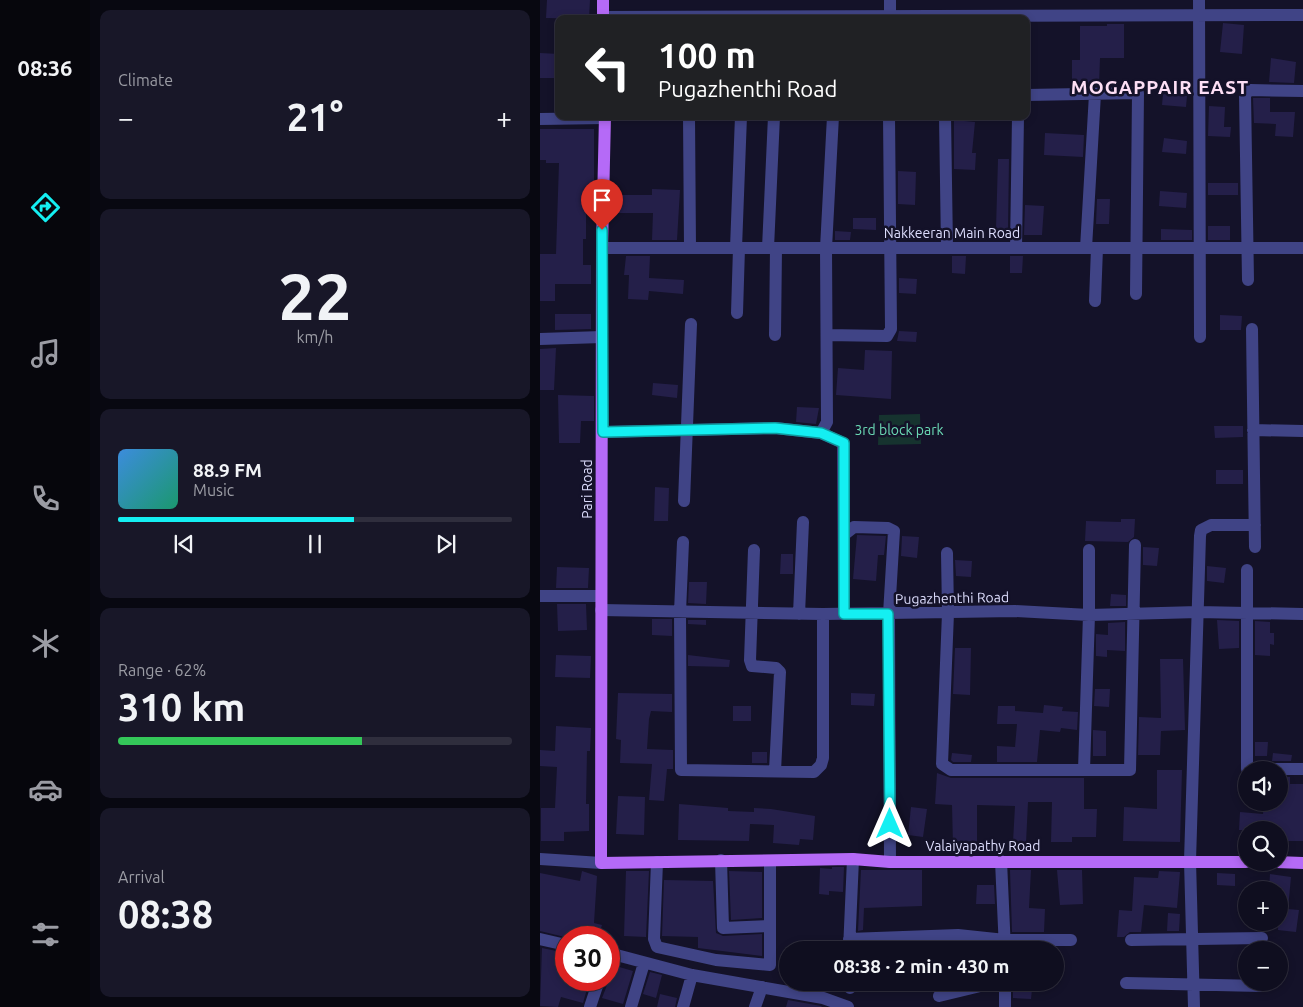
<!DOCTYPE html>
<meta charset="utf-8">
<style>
body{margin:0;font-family:Ubuntu,sans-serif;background:#181728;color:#f1f3f6;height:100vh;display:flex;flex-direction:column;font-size:19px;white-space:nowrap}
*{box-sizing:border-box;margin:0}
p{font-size:16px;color:#9b9ca4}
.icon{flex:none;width:28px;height:28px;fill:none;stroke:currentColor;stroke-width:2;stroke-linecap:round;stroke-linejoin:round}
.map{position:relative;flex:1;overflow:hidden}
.details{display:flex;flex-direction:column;gap:10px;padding:10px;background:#080811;width:450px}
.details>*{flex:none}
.top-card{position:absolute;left:15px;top:15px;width:475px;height:105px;border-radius:10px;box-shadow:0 2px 8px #0003,0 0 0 1px #2f2e3d;background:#202124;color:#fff;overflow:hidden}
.tools{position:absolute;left:698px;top:761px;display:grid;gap:10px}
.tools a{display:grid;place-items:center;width:50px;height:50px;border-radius:50%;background:#0f0e1f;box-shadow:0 2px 8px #0003,0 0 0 1px #2f2e3d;font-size:25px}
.speed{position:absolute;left:15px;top:926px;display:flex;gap:10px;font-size:25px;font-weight:700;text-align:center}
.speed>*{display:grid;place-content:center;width:65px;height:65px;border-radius:50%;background:#0f0e1f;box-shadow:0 2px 8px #0003,0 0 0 1px #2f2e3d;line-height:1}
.speed .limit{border:8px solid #d22;background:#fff;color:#111}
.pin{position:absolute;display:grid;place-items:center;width:42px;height:42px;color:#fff;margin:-51px -21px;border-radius:50% 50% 50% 0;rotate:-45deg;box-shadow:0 0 5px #0007}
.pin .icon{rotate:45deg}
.me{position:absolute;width:55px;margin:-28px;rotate:0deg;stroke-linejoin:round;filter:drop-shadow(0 0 4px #0008)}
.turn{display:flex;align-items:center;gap:18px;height:105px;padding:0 20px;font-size:22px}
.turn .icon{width:65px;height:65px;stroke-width:2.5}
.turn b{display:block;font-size:35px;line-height:42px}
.big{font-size:38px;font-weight:600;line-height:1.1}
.details .widget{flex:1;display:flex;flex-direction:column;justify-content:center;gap:8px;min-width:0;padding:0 18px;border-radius:10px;background:#181728}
.details .dial{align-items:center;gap:0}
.dial b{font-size:65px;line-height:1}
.song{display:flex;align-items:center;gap:15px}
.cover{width:60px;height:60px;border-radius:8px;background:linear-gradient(135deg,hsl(210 70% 55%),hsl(160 70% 35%))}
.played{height:5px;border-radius:2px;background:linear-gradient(90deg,#14eff2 60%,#2f2e3d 60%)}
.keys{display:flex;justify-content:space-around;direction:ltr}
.heat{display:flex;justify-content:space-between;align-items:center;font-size:28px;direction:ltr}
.charge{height:8px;border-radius:4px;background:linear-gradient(90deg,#34c759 62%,#2f2e3d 0)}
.trip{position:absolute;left:239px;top:941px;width:285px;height:50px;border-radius:25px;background:#0f0e1f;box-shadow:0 2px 8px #0003,0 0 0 1px #2f2e3d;font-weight:600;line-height:50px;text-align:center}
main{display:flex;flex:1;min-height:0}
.tab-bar{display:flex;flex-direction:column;width:90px;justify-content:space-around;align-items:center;background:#06060c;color:#9b9ca4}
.tab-bar .icon{width:35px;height:35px}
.tab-bar .selected{color:#14eff2}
.tab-bar b{font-size:22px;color:#f1f3f6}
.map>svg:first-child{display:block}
</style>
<main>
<nav class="tab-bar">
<b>08:36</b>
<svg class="icon selected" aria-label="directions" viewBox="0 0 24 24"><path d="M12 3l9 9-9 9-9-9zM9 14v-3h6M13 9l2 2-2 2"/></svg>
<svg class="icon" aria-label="music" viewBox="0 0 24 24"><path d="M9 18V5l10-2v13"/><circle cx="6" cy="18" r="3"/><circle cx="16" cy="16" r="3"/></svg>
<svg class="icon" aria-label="phone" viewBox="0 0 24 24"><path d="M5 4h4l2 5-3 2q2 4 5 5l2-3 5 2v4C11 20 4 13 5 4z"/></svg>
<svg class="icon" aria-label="climate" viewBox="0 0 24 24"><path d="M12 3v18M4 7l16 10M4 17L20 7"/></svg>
<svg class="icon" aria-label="car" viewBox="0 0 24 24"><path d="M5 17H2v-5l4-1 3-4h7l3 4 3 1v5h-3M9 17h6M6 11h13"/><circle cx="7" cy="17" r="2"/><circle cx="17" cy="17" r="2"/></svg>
<svg class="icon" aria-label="filters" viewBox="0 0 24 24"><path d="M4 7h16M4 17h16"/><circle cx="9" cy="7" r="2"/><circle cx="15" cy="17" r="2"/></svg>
</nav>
<section class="details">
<div class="widget"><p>Climate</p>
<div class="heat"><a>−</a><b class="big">21°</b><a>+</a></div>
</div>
<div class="widget dial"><b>22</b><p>km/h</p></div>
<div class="widget">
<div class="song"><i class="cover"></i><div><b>88.9 FM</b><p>Music</p></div></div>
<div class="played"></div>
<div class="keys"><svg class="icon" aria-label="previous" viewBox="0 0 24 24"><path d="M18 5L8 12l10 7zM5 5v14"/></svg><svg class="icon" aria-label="pause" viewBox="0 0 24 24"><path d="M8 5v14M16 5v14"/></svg><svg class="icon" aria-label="next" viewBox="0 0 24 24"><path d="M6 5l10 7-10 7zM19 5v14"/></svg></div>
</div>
<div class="widget"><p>Range · 62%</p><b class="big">310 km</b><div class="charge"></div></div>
<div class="widget"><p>Arrival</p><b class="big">08:38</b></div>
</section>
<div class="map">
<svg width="763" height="1007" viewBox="0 0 763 1007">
<rect width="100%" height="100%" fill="#141229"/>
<path fill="#16332f" d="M380 414 381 444 338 445 339 415Z"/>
<path fill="#241f49" d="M7 0H50L49 19 6 18Z
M683 23 704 25 702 54 680 52Z
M567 24H584V58H560L559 86 532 85V60H540V26H567Z
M0 53 19 54V78H0Z
M731 58 756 62 754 83 729 82Z
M623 94 647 96 646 107 622 105Z
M713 98H730V112H755L753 137 735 136 736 124 714 123Z
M669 106 685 107 684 127H691L690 137 668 136Z
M414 120 435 122 432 153H436L435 170 414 169Z
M0 129H54V214H46V239H43V265H51V284H15V301H0V254H16L19 163H6V160H0Z
M505 133 544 135 543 157 504 155Z
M624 138 647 141 646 154 622 152Z
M458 159H469L468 230 456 229Z
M358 171 376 172 375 205 358 204Z
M668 183H698V195H668Z
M112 189 140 190 137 240H112L113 213H77V195H112Z
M620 191 647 193 646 208 619 206Z
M557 199H570L569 224H556Z
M485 205 504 206 502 235H484Z
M313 218H336V230L313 229Z
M668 226H690V240H668Z
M358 229H380V240H358Z
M621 229 652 230V240H621Z
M295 231 311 232 310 240H295Z
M86 256H110L109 278 144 280 143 294 109 291 108 300 88 299 89 275H84Z
M412 256H426L425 274 412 273Z
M470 256H483L482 273H470Z
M359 278 377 279 376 294 359 293Z
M15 314H51V329L15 330Z
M680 315 702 316 701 330H680Z
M359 331 377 332 376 342 357 341Z
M16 348 14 390H0V349Z
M325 350 352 351 351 399 296 395 298 368 324 370Z
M113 383 138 385 137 398 112 395Z
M18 395 54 396V421H41L40 443H19Z
M257 407 279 408 276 424 256 422Z
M674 426H703V437L675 438Z
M676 470H703V484H676Z
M115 487 129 488 128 521H114Z
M581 519H595L594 537 588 542 545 541 546 521 581 522Z
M317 535 346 536 344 555H338L336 581 313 579Z
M362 536 379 537 377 558 361 556Z
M603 547 619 548 617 566 603 565Z
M241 554H253V574H240Z
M415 560 432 561 431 577 416 576Z
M667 566 686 568 684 583 667 581Z
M17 567 49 568 48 588H16Z
M149 582H167L166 604 148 603Z
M571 594 586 595V606H570Z
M17 604H46L47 630 18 631Z
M112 619H132V636L112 635Z
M148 620H166V625L148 624Z
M677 620 699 621V648L679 649Z
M715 621 730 622V633H734V645L730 644V656L715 655Z
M585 622V651L567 650V657L556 656V634L568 635V623Z
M415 648H431L430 695 413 694Z
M16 655 51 656 50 678 15 677Z
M148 655 190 660 189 667 148 666Z
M620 659H643L645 730 621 731 620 755H598L599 717 621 718Z
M555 689H570L569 707 554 706Z
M78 693 132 694V712L111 711 109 719 107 749 133 750V769H127L124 801 109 800 112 764 80 763 81 740 76 739Z
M311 693 335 694 334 706 311 705Z
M504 705 523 707 522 711 538 712 537 730 521 728 520 732 500 730 497 762H457V746L475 747 477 724H457L458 706H475V711L503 713Z
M193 706H211V721H193Z
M16 726 51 728 50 751H47L46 804H49V831L24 832V841H1V808H15L17 767 0 766V750L15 751Z
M553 730 566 731V756H553Z
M715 742H728L727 756H715Z
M212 752H227V763H212Z
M412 753 432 755 431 762H413L411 760Z
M733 753 752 755 751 761H732Z
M617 770H642L640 842 583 841 584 807 617 809Z
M397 773 411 778H544V809H557L556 837H532V842H511L512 802H488L486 843 473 842 475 806 437 805V845L413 846 412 805 395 804Z
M739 777H750V784H763V841H739V830H699L700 812 723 814 724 802H739Z
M78 796 105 797 104 835 76 834Z
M139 804 188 808V811L214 812V808L231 809 275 816 273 840 260 839 259 845 233 843 234 825 210 824 209 841 138 840Z
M371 807 387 809 383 837 368 835Z
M292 867H304L303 892 289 891V895L279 894 280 868 292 869Z
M321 870H382V906L324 908 323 930 318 931Z
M470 870H491L489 908 505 909 504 932H472Z
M517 870H542L543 904 520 905Z
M42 871 57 876 54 923 62 925 58 938H29L0 931V873L40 881Z
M86 871H109L106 937 84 936Z
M189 871 222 872V918L191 920Z
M619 871 640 872 637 908 604 905 601 932H590L584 937H577L579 910 592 911 594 877 618 878Z
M677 873 695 874V886L677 885Z
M730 874 751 877 748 909 759 910 756 932 738 930 739 890H729Z
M124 880 173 881 176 933 183 936 222 934V956L158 948V937L122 936Z
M437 885H454L455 904H436Z
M628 913 640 914 639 931H627Z
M2 948 26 953 24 982 47 989 43 1003 21 997 18 1007 0 1006Z
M69 964 93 971 83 1004 62 998 69 980Z
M110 972 122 975 116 998 103 994Z
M473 988 492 989 491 999 473 998Z
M120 994 137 998 135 1007H117Z
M248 1000 281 1006 282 1007H246Z"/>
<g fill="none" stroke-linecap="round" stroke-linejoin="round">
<path stroke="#404486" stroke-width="12" d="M350 0V19
M659 0 660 337
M63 17 763 15
M486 95 598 93 596 294
M149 116 150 248
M405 116 407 248
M0 119 65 118
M62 248H763
M196 248 201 116
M228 248 234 116
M476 248 478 116
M546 248 555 94
M708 280 705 94 710 90 763 91
M555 301 557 248
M197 313 199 248
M712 329 715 547
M235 335 236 248
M287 335 347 336 351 329 349 116
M0 339 62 337
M713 430 763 431
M63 432 235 428 281 433 287 422 286 248 293 116
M281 433 303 443 304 614
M144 501 151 324
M305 534 314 527 348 528 354 531 349 614 350 862
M143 542 140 612 141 770 274 772 281 765 283 758V614
M214 550 210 660 212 666 236 668 240 672 235 771
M407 553 408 613 402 764 411 770H590L595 545
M707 570V769H763
M0 596H61
M61 610 283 614 475 611 549 615 658 612 763 614
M259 614 263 522
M544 770 549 615V550
M0 859 61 863
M181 860 183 928 229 926
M461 861 465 950
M117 862 114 939 117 947 176 960 230 965V861
M0 939 26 945
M309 939 418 935 465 940H531
M591 940 722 938
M309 950 313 859
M69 953 152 975 283 998 308 1007
M310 982V988
M465 982V1007
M586 983 721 986
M399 996 457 982
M50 1007 59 980
M91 1007 104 963
M143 1007 152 975
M215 1007 222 987
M654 1007 650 861 660 536 661 530 671 525H715"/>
<path stroke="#b56af7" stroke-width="12" d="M63 0V19
M65 116 62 248 61 863 313 859 350 862H706
M736 862 763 863"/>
</g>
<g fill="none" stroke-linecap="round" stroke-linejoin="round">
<defs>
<path id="route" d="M62 230 63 432 235 428 281 433 304 443V614H348L350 824"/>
</defs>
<use href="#route" stroke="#0d9b9d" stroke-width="12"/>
<use href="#route" stroke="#14eff2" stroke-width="9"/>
</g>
<g text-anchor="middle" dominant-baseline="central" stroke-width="5" stroke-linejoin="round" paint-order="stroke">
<g font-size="14" fill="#ddddfd" stroke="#141229">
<text x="412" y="233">Nakkeeran Main Road</text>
<text transform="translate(47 489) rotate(-90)">Pari Road</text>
<text transform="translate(412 598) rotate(-1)">Pugazhenthi Road</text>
<text x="443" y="846">Valaiyapathy Road</text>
</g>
<g font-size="14" fill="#6bdab5" stroke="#141229">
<text x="359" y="430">3rd block park</text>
</g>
<g font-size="19" font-weight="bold" letter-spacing="1" fill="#fddff5" stroke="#141229">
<text x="620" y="87">MOGAPPAIR EAST</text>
</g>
</g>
</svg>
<div class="tools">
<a><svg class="icon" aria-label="sound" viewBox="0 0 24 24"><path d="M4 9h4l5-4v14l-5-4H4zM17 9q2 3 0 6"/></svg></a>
<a><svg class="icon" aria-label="search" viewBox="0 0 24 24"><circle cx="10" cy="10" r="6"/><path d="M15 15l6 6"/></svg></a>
<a>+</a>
<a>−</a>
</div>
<div class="speed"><div class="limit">30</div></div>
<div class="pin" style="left:62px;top:230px;background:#d93025"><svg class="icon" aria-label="arrive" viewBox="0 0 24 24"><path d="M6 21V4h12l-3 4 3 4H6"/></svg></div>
<svg class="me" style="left:350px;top:824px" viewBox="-20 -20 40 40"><path d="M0-17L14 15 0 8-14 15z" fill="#14eff2" stroke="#fff" stroke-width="4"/></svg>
<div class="trip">08:38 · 2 min · 430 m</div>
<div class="top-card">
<div class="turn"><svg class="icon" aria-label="left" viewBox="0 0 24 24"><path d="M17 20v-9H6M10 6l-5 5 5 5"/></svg><div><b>100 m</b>Pugazhenthi Road</div></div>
</div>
</div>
</main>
